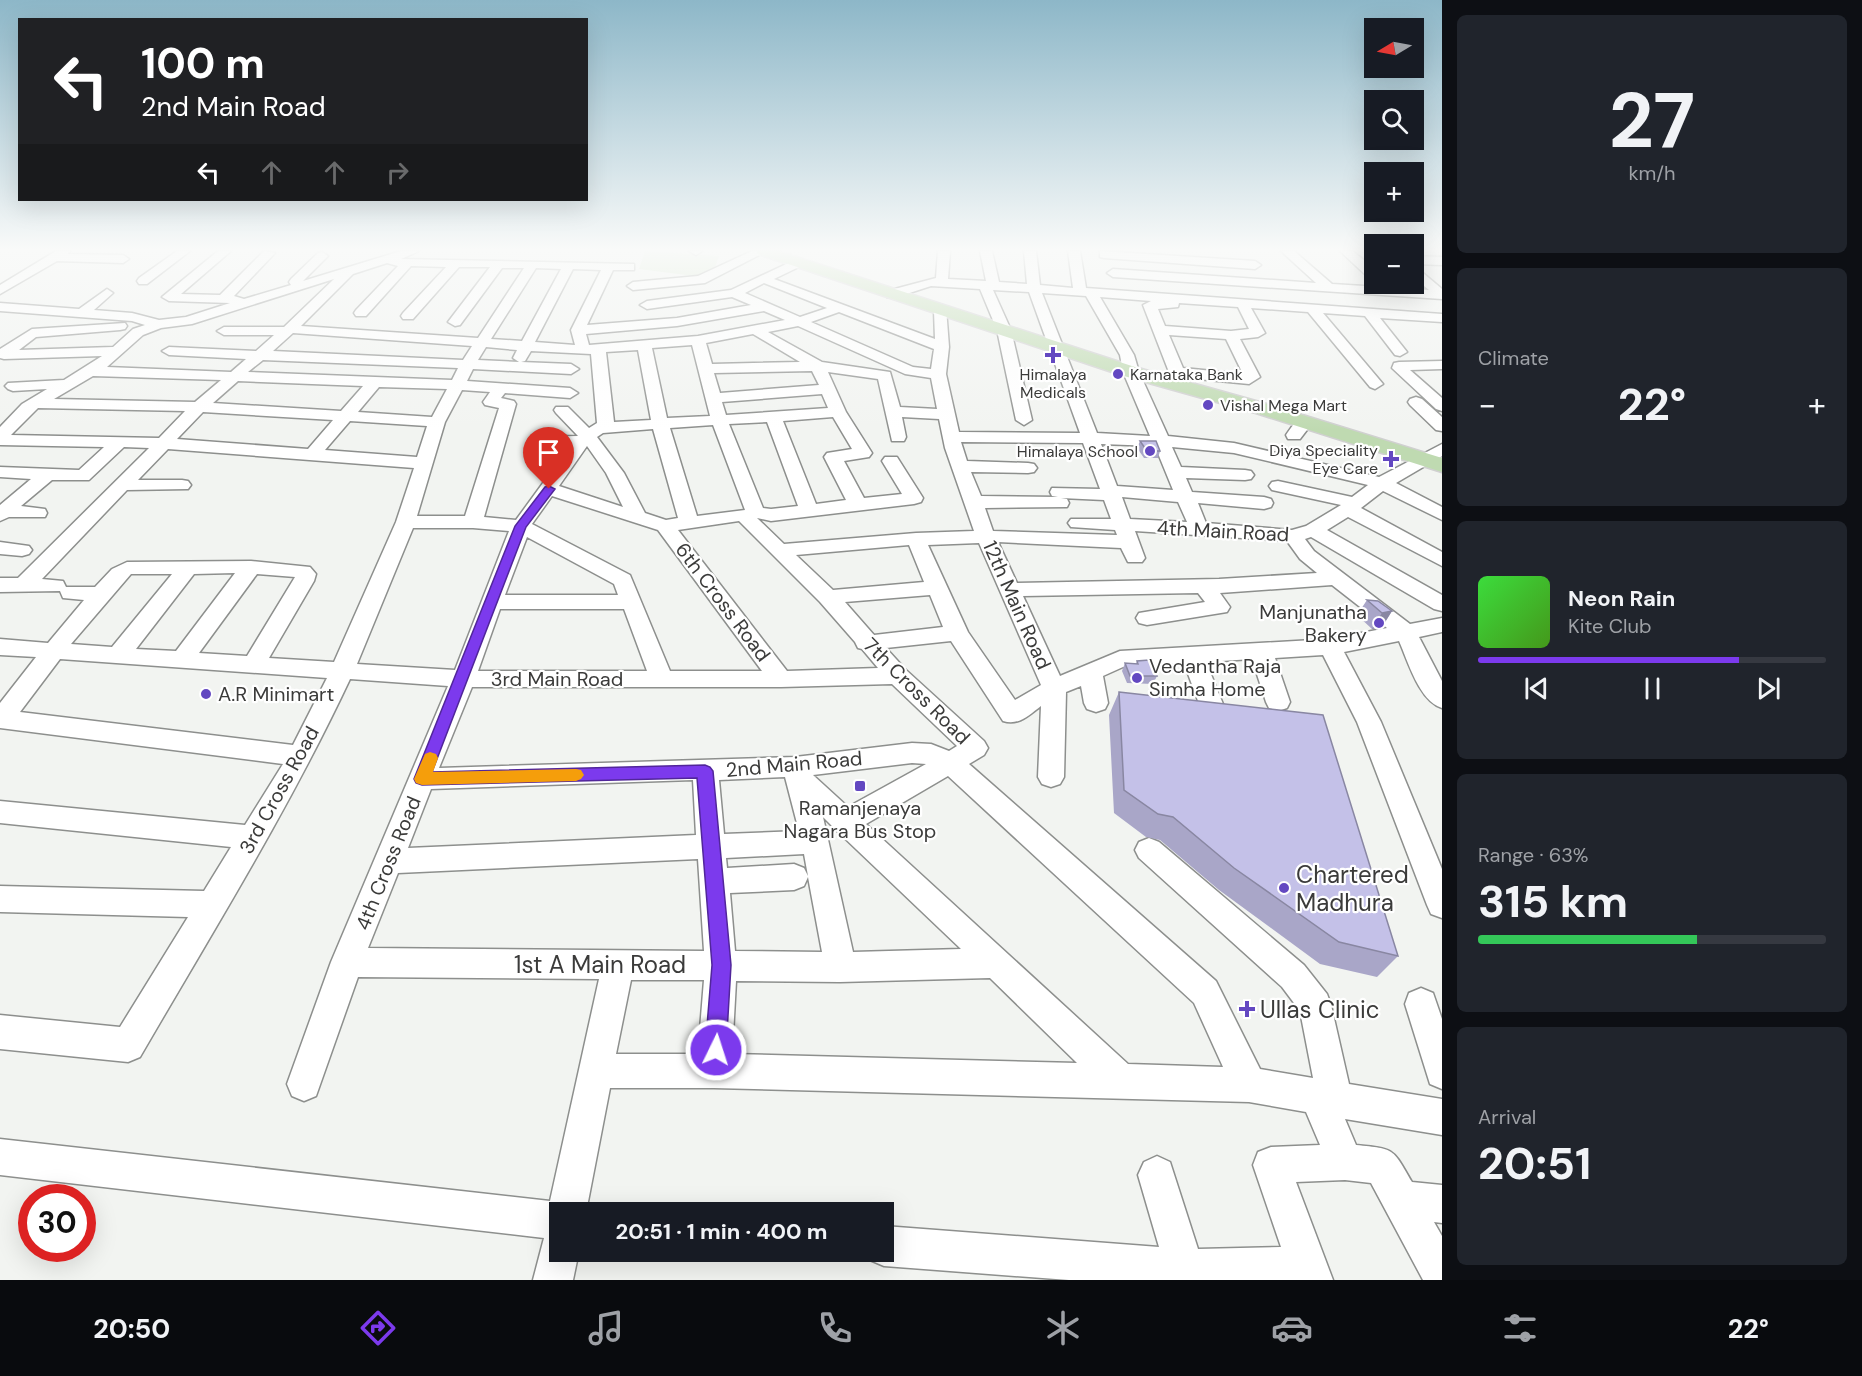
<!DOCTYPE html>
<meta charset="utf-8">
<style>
body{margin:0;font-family:"DM Sans",sans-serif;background:#20242c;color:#f1f3f6;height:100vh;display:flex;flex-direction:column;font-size:22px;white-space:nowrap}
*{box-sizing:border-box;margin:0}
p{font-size:20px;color:#9ea1a6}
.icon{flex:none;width:33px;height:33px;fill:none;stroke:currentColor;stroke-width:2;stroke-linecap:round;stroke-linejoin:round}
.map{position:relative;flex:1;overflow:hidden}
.panel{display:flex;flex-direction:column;gap:15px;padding:15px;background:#0d0f14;width:420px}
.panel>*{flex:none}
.guide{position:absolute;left:18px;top:18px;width:570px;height:183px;border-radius:0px;box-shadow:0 6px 24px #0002;background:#202124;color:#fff;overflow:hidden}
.needle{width:39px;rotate:260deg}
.fabs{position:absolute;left:1364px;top:18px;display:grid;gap:12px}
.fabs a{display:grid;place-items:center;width:60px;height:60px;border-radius:0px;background:#171b24;box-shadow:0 6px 24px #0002;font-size:30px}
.speed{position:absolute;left:18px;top:1184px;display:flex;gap:12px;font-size:30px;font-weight:700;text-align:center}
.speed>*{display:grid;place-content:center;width:78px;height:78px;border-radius:50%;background:#171b24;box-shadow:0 6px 24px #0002;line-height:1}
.speed .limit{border:9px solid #d22;background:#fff;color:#111}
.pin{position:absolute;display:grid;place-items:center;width:51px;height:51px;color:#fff;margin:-62px -26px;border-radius:50% 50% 50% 0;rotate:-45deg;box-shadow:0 0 6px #0007}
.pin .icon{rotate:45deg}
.me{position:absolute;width:66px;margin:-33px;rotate:4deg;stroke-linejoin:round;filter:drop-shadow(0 0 4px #0008)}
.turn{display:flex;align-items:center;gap:21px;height:126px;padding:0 24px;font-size:27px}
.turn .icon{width:78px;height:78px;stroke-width:2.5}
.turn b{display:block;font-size:42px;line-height:51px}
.lanes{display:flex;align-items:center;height:57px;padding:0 24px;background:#0003;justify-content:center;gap:30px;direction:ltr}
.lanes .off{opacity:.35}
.big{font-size:45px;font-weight:700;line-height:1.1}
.panel .tile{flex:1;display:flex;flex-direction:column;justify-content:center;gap:9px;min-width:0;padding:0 21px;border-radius:9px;background:#20242c}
.panel .dial{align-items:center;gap:0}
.dial b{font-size:78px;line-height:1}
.song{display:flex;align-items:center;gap:18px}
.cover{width:72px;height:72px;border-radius:9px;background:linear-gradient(135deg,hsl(120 70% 55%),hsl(100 70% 35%))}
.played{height:6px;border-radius:3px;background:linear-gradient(90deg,#7c3aed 75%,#363941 75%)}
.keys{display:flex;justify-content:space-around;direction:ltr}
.heat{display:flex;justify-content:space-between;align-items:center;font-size:33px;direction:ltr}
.charge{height:9px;border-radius:4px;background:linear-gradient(90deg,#34c759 63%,#363941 0)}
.trip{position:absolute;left:549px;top:1202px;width:345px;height:60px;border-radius:0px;background:#171b24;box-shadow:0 6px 24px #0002;font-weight:700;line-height:60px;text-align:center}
.tab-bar{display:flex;height:96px;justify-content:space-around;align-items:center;background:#090b0e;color:#9ea1a6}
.tab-bar .icon{width:42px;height:42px}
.tab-bar .selected{color:#7c3aed}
.tab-bar b{font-size:27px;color:#f1f3f6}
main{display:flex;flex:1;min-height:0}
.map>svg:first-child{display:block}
</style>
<main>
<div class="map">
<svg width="1442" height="1280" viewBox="0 0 1442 1280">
<rect width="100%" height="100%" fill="#f2f4f1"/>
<path fill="#d2e5c8" d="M645 251 719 256 713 273 702 277 639 269Z"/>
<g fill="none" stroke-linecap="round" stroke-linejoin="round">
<defs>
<path id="minor" d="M56 251H70L68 254 123 255 129 259 123 263 57 261 0 294V285Z
M177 251H190L147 284H139L137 281 139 278Z
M218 251H231L181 294 220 295 264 251 275 253 234 296 244 299 291 285 289 282 291 279 318 253 322 252 328 256 303 281 401 251H419L401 259 634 264V270H613L587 325 677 318 751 305 732 297 647 309 640 305 647 301 731 290 799 258 805 262 803 265 774 279 935 339 934 311 941 307 946 308 949 347 946 374 959 432 1080 433 1029 292 993 290 1011 330 1032 420 1024 425 1016 420 997 330 980 289 931 286 897 297H887L886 294 887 291 936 278 938 251H950L948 279 986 281 980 251H992L999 282 1027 284 1024 251H1036L1040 285 1073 288 1068 251H1080L1086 288 1442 314V322L1380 318 1407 352 1400 356 1395 355 1365 316 1323 313 1383 384 1375 389 1370 387 1308 312 1251 308 1265 333 1258 337 1240 339 1260 377 1249 384 1187 378 1190 385 1182 390 1174 385 1143 305 1151 301 1100 297 1134 355 1139 372 1168 436 1234 443 1379 477 1442 444V456L1396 483 1442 507V520L1383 491 1361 508 1442 552V566L1348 517 1327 530 1442 595V611L1434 609 1311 537 1305 539 1314 551 1410 624 1442 618V632L1419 637 1442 681V708C1419 701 1408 661 1399 641L1344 652 1381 722 1442 869V918L1431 914 1427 905 1357 722 1323 655 1275 658 1290 702 1287 708 1278 711 1269 708 1266 702 1252 659 1206 662 1225 709 1222 715 1213 718 1204 715 1201 709 1184 663 1123 667 1103 676 1108 703 1105 709 1096 712 1087 709 1084 703 1081 686 1066 692 1064 777 1060 784 1051 787 1042 784 1038 777 1041 706C1029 715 1019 726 1003 721L951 641 886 648 906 670 984 741 988 748 984 755 969 764 1216 981 1260 1069 1313 1078 1300 1011 1282 987 1139 858 1135 850 1139 842 1149 838 1159 842 1304 965 1327 994 1331 1005 1349 1084 1442 1099V1135L1345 1119 1356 1145C1396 1149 1392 1148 1412 1182L1442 1185V1223L1434 1222 1442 1236V1280H1423L1371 1183 1345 1180 1296 1182 1333 1280H1069L884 1266 870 1260 866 1251H884V1226L1159 1247 1138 1175 1144 1162 1157 1156 1170 1162 1198 1249 1281 1247 1253 1165 1258 1152 1271 1147 1320 1145 1306 1112 1249 1102 714 1088H610L586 1212H560V1251H579L573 1280H533L544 1238 0 1175V1139L550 1201 599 979 358 977 316 1096 304 1101 292 1096 287 1084 331 962 448 686 350 679C288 811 213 931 140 1057L128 1062 0 1049V1015L120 1027 188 917 0 912V886L204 891 231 847 0 823V801L245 825 283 764 0 728V703L36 657 0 655V639L48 643 84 600 63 598 60 591 0 592V578H18L149 448 124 447 89 480H52L21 506 45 509 47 513 45 517H9L0 521V505L31 479 0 477V467L79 470 104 447 0 445V427L22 404 47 389 13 391 8 389 5 386 8 383 64 380 102 356 4 359 0 358V349L32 329 125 323 127 326 125 329 120 330 36 337 19 350 113 347 133 329 145 325 132 321 0 311V303L79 309 107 289 113 293 94 310 132 313 159 320 186 317 230 303 169 301 162 297ZM387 263 398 266 356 310 354 313 356 316H366L411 266 446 267 403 313 401 316 403 319H413L459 267H490L448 322 455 326 460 325 502 268H524L478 338 301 326 353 274ZM536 268 561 269 522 341 491 339ZM573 269 601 270 571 330 575 345 535 342ZM334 279 284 327H224L217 331 224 335H274L256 351 169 347 162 351 169 355 246 359 231 372 107 367 143 335 161 328 192 324ZM764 283 827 308 800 317 745 293ZM1042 293 1086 296 1120 355 1123 372 1150 436 1097 433ZM1179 303 1238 307 1249 329 1231 331 1165 326 1158 309 1178 307ZM764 311 785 320 698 336 589 345 586 334 677 326ZM839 312 934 349 931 369 913 367 811 322ZM798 326 905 374 931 378 937 409 900 407 890 372 822 362 768 332ZM293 333 472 346 463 360 273 351ZM753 334 800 362 712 364 706 343ZM1169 335 1226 339 1243 374 1183 368ZM692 345 710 416 667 418 652 348ZM486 347 517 350 513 358 519 362 478 360ZM638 350 651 420 614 422 606 352ZM531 351 591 354 597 423 589 428 568 407H556L554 410 556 413 578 436 531 437 528 441 531 445 570 446 516 520 484 517 516 404 514 401 501 398 505 393 570 398 578 393 570 388 467 381 473 369 571 374 579 369 571 364 521 362 525 361ZM263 360 458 368 452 380 248 372ZM812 371 819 385 720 393 714 373ZM828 372 878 379 892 441H904L906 437 902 417 939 419 945 448 974 531 916 533 784 544 757 518 771 521 914 504 921 502 923 498 897 457H885L882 461 902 494 864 498 844 461 869 457 872 453 846 412ZM93 376 221 380 195 402 54 399ZM238 381 363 386 341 411 213 403ZM379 387 447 389 432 417 358 412ZM462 390 490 392 483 402 485 405 499 408 465 516H417L445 422ZM822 394 828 408 726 415 722 402ZM38 408 185 411 159 438 11 435ZM203 412 333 420 308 449 177 439ZM833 417 852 449 827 453 824 457 846 500 816 504 783 421ZM350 421 427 426 417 457 325 450ZM767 422 798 506 771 509 763 508 729 424ZM713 425 745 510 697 516 670 428ZM653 429 678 518 666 520 645 513 624 473 597 437 603 433ZM961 442 1083 443 1100 489 1052 488 1050 492 1052 496 1058 497 981 496 971 472 1028 473 1034 472 1037 468 1034 464 1028 463 967 461ZM1101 444 1155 446 1173 490 1117 486ZM587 446 606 473 623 507 559 486ZM1172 447 1234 453 1368 485 1352 497 1278 481 1272 482 1269 486 1272 490 1341 505 1306 526 1292 530 1206 523 1198 503 1264 509 1271 507 1273 503 1271 499 1264 497 1192 492 1186 478 1245 480 1251 479 1254 475 1251 471 1245 470 1181 467ZM168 449 414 468 396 522 334 662 269 658 314 581 316 574 310 567 251 561 127 562 112 569 95 587H66L63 581 42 579 127 490 188 489 191 485 188 481 182 480H138ZM552 496 658 530 762 671H670L630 575 532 524ZM1122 497 1178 502 1187 522 1130 519ZM1061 498 1104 500 1111 519H1071L1068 523 1071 527 1115 530 1117 535 993 531 985 508 1067 507 1069 503 1067 499ZM739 521 820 602 855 642 858 648 862 649 878 668 787 671 678 530ZM413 528H473L509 531 455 670 357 664ZM1135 531 1287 541 1300 559 1317 573 1219 579 1017 583 998 542 1121 548 1128 562H1142L1145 558ZM527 537 614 584 618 595H505ZM979 543 1041 685 1015 700 968 632 928 545ZM909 545 924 582 833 590 796 555ZM235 573 176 651 136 649 194 574ZM131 574H172L112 647 71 644ZM257 574 295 577 247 656 199 653ZM1332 585 1387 628 1330 639 1120 651 1060 676 1023 596 1198 593 1205 602 1139 613 1136 618 1139 623 1147 625 1227 612 1230 607 1220 593ZM930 595 943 627 874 635 845 602ZM500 609H624L647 671H478ZM60 659 327 678 293 745 20 712ZM892 684 957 746 949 751 931 744 912 743 795 757 439 768 472 687H781ZM912 763 926 764 848 807 813 775ZM948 776 1194 1003 1223 1067 1128 1064 866 824ZM785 777 799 831 724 834 719 780ZM693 780 696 835 408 848 431 789ZM823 817 836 830 961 949 853 952ZM804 854 808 876 804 868 794 864 727 868 726 858ZM698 859 704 951 368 948 398 873ZM808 877 822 952 735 951 730 893 794 890 804 886ZM990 978 1077 1063 732 1054 736 981 840 982ZM631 980H704L698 1054H616Z
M689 251H702L696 255Z
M752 251H767L705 283 633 290 627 286 633 282 698 276Z
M1100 251 1255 261 1261 265 1255 269 1104 258 1100 257Z
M1281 251H1294L1332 284 1429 290 1413 277V267L1417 268 1442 289V299L1113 277 1107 273 1113 269 1316 283Z
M1340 251H1353L1374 269V280L1370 279Z
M1413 256 1442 257V265L1413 264Z
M1442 361V369L1410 370 1442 398V411L1436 409 1392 368 1394 363 1399 362Z
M1416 397 1422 399 1442 417V431L1436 430 1410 405 1408 402 1410 399Z
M1305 417 1313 422 1300 439H1288L1286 435C1291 428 1296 419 1305 417Z
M0 542 29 546 32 550 29 554 22 556 0 554Z
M1421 988 1433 993 1442 1019V1089L1430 1084 1405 1004 1409 993Z"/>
<path id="major" d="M756 251H778L1138 368 1270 405 1442 458V472L1256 413 1124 376 758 254Z"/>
</defs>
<use href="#minor" stroke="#8d8f8d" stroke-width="3"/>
<use href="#major" stroke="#d0d0d0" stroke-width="3"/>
<use href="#minor" fill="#fff" fill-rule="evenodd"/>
<use href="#major" fill="#bfdab1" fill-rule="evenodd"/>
</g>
<path fill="#a9a6c8" d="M1140 441 1160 451 1158 458H1144L1137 448Z
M1367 600 1392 611 1382 627 1372 629 1357 615Z
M1137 661 1157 676 1153 684 1127 683 1122 671 1125 663 1136 664Z
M1119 692 1398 956 1377 977 1320 964 1219 890 1160 840 1146 837 1114 813 1109 715Z"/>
<path fill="#8987a2" d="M1392 611 1382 627 1372 629 1382 613Z"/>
<path fill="#c4c1e8" stroke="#8987a2" stroke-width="1.5" d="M1140 441H1156L1160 451H1147Z
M1367 600 1378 601 1392 611 1382 613Z
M1149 660 1157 676H1130L1125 663 1138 664 1137 661Z
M1119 692 1323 715 1398 956 1339 942 1234 868 1173 817 1158 814 1124 790Z"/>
<linearGradient id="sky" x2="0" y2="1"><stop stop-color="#8db7c8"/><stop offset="0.58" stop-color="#f9faf9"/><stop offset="1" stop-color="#f9faf9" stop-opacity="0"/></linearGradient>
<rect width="1442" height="430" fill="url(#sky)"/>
<path fill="#7c3aed" stroke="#51269a" stroke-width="1.5" d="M549 486 555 489 526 527 432 772 705 765 710 767 713 771 731 965 726 1050 723 1057 716 1060 708 1057 705 1050 712 965 697 778 422 785 416 783 414 779 515 526 545 487Z"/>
<path fill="#f59e0b" d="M430 752 436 754 438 758 433 772 576 769 581 770 584 775 581 779 576 781 422 785 416 783 414 779 425 754Z"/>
<g fill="#6348c1" stroke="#fff" stroke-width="2">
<path d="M1050 346h6v6h6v6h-6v6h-6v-6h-6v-6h6z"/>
<circle cx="1118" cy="374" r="6"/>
<circle cx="1208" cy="405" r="6"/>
<circle cx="1150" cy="451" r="6"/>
<path d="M1388 450h6v6h6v6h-6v6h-6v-6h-6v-6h6z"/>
<circle cx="1379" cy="623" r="6"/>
<circle cx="1137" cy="678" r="6"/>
<circle cx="206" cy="694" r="6"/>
<rect x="854" y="780" width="12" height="12" rx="3"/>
<circle cx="1284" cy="888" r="6"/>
<path d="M1244 1000h6v6h6v6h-6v6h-6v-6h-6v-6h6z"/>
</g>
<g text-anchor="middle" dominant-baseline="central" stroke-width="4.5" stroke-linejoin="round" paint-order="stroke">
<g font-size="16" fill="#3b3b3a" stroke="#fff" text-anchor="start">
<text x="1053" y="374" text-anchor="middle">Himalaya<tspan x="1053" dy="18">Medicals</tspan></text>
<text x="1130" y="374">Karnataka Bank</text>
<text x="1220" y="405">Vishal Mega Mart</text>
<text x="1378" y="450" text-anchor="end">Diya Speciality<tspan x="1378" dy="18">Eye Care</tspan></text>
<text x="1138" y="451" text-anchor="end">Himalaya School</text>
</g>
<g font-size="20" fill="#3b3b3a" stroke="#fff">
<text transform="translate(1223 531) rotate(3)">4th Main Road</text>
<text transform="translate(723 602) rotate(53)">6th Cross Road</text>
<text transform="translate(1017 605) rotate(66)">12th Main Road</text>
<text x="557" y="679">3rd Main Road</text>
<text transform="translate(917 691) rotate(45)">7th Cross Road</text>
<text transform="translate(794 764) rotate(-5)">2nd Main Road</text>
<text transform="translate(279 790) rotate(-61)">3rd Cross Road</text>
<text transform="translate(388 863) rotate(-68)">4th Cross Road</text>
</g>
<g font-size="20" fill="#3b3b3a" stroke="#fff" text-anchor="start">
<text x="1367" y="612" text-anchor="end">Manjunatha<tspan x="1367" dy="23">Bakery</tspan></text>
<text x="1149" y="666">Vedantha Raja<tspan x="1149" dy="23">Simha Home</tspan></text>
<text x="218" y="694">A.R Minimart</text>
<text x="860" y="808" text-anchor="middle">Ramanjenaya<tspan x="860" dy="23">Nagara Bus Stop</tspan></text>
</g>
<g font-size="24" fill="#3b3b3a" stroke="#fff" text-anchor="start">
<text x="1296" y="874">Chartered<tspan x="1296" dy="28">Madhura</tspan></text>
<text x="1260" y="1009">Ullas Clinic</text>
</g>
<g font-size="24" fill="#3b3b3a" stroke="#fff">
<text x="600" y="964">1st A Main Road</text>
</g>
</g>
</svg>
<div class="fabs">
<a><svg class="needle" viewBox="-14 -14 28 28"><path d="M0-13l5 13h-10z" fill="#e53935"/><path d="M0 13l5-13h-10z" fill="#9ea1a6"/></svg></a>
<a><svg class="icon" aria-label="search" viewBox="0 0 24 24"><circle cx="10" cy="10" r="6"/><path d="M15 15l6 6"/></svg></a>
<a>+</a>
<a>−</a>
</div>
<div class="speed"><div class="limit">30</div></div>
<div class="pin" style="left:549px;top:489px;background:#d93025"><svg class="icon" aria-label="arrive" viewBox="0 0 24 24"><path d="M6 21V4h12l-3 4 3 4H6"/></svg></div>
<svg class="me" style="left:716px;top:1050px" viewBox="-20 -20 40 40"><circle r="17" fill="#7c3aed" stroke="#fff" stroke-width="3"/><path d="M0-11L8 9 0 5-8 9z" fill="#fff"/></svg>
<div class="trip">20:51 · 1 min · 400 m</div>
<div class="guide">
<div class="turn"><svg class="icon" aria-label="left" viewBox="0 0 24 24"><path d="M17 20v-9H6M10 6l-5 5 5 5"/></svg><div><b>100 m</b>2nd Main Road</div></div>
<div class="lanes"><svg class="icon" aria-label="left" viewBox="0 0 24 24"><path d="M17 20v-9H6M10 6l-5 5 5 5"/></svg><svg class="icon off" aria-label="ahead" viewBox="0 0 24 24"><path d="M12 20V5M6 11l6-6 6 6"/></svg><svg class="icon off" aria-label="ahead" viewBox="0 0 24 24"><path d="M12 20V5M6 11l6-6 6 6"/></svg><svg class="icon off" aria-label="right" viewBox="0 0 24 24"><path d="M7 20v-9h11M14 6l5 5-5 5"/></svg></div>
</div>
</div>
<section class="panel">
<div class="tile dial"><b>27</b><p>km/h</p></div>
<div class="tile"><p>Climate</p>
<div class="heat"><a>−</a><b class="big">22°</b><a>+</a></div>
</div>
<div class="tile">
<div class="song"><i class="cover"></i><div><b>Neon Rain</b><p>Kite Club</p></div></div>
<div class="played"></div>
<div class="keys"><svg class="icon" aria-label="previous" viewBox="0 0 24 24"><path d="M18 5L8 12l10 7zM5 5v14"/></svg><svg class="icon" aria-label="pause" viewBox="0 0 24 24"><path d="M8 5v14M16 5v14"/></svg><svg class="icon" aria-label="next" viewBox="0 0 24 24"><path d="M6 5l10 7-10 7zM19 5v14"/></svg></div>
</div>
<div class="tile"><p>Range · 63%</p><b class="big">315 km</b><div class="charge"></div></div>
<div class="tile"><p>Arrival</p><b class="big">20:51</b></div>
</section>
</main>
<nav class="tab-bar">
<b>20:50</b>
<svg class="icon selected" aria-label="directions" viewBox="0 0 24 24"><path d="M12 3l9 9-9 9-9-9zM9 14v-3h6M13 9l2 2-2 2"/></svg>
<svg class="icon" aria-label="music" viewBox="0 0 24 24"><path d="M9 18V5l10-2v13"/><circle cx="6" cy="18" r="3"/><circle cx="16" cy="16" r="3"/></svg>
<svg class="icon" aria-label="phone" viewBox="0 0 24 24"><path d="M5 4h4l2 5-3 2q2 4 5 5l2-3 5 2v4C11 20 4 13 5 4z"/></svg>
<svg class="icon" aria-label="climate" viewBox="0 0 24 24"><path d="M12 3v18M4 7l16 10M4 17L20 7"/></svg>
<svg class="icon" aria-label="car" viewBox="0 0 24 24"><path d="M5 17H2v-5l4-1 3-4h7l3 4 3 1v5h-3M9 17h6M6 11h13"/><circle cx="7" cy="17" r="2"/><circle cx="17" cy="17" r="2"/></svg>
<svg class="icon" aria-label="filters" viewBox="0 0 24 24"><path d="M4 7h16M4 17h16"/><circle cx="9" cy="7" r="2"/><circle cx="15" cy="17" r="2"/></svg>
<b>22°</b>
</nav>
